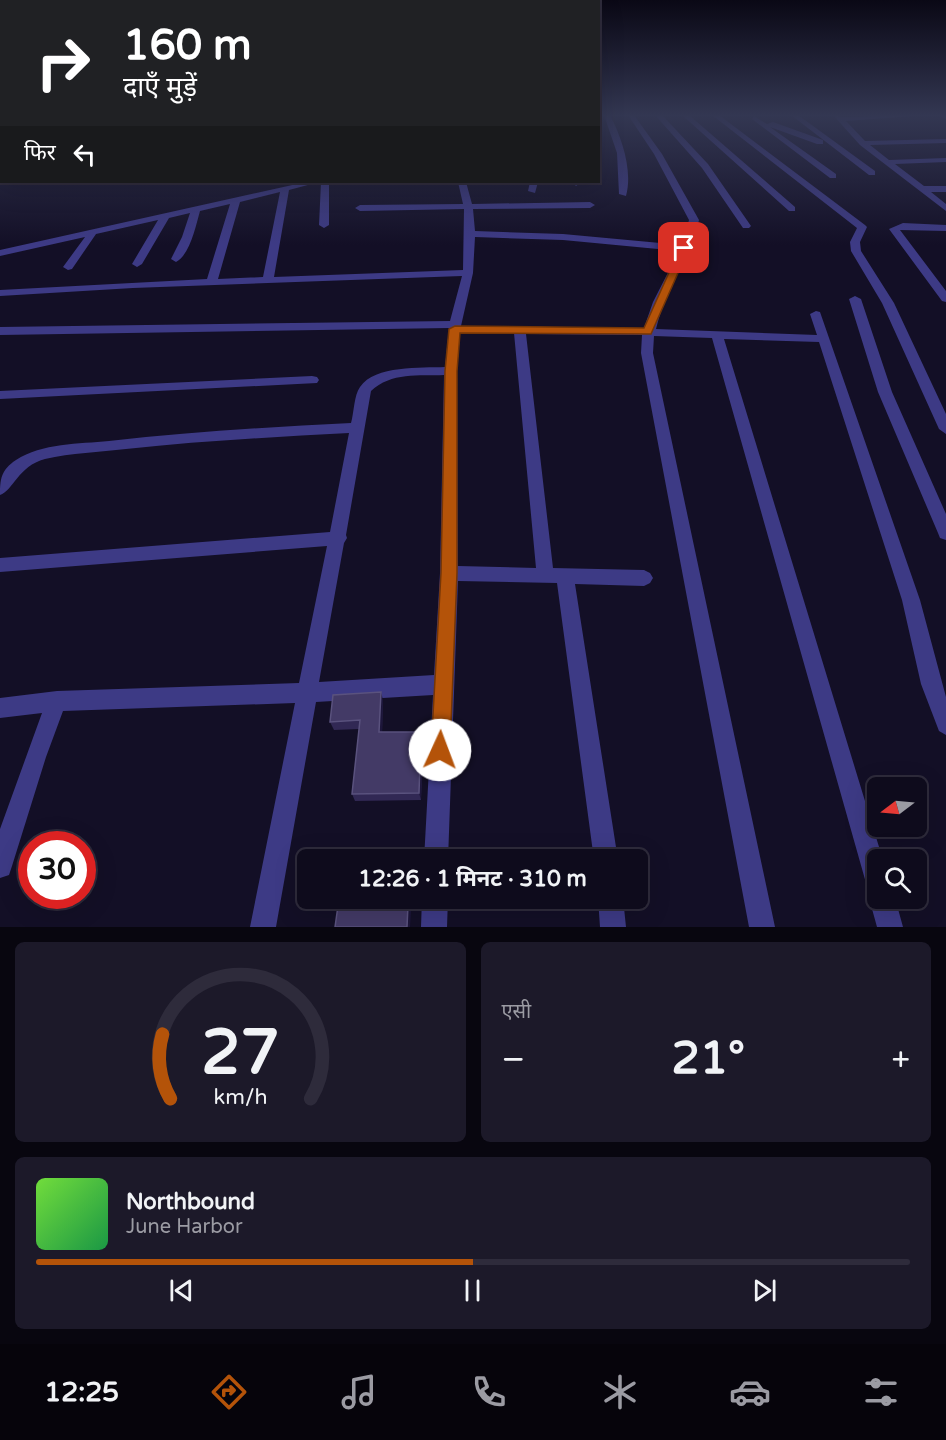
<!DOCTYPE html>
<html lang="hi">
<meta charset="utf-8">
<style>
body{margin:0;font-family:"Varela Round","Noto Sans Devanagari",sans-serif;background:#1c1929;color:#f1f3f6;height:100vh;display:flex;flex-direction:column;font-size:22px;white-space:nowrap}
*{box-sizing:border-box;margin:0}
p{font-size:20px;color:#9b9ba3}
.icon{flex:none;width:33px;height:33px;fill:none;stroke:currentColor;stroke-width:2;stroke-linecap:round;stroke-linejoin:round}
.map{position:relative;height:927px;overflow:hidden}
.panel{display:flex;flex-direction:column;gap:15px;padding:15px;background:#08060f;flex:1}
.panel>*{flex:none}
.top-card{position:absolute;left:0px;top:0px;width:600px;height:183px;box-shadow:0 6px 24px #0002,0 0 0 2px #2e2b3b;background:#202124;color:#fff;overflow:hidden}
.needle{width:39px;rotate:254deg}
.fabs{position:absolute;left:867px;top:777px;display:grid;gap:12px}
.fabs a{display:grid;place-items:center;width:60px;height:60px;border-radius:9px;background:#0e0b1c;box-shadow:0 6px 24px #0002,0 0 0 2px #2e2b3b;font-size:30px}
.speed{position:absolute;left:18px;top:831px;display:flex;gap:12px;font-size:30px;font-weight:700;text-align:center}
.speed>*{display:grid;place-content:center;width:78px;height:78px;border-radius:50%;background:#0e0b1c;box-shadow:0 6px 24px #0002,0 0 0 2px #2e2b3b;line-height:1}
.speed .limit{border:9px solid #d22;background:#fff;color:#111}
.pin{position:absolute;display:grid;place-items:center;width:51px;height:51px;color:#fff;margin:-26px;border-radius:12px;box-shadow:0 3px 9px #0006}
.me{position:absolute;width:66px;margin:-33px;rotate:2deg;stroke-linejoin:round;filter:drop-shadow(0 0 4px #0008)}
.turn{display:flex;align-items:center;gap:21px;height:126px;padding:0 24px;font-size:27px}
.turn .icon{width:78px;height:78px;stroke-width:2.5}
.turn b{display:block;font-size:42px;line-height:51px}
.then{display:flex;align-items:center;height:57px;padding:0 24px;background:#0003;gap:12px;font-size:22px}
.big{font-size:45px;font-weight:700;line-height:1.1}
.panel .tile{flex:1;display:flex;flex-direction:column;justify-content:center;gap:9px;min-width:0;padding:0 21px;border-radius:9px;background:#1c1929}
.panel .dial{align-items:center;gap:0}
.dial svg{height:156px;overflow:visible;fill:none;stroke:#2e2b3b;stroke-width:7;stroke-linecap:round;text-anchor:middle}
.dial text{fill:#f1f3f6;stroke:none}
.song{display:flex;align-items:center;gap:18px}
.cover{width:72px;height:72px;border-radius:9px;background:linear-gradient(135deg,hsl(100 70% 55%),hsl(140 70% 35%))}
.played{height:6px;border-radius:3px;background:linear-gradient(90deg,#b45309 50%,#2e2b3b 50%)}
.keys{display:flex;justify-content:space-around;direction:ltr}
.heat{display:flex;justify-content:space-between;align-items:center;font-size:33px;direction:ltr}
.panel .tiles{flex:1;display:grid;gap:15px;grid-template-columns:1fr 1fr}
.tile:last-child{grid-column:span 2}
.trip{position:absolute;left:297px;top:849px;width:351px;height:60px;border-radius:9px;background:#0e0b1c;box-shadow:0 6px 24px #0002,0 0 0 2px #2e2b3b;font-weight:700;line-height:60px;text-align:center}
.tab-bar{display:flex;height:96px;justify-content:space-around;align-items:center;background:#06040b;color:#9b9ba3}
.tab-bar .icon{width:42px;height:42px}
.tab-bar .on{color:#b45309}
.tab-bar b{font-size:27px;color:#f1f3f6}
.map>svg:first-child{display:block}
</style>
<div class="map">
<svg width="946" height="927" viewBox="0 0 946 927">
<rect width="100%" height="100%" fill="#130f26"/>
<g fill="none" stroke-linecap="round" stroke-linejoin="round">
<path fill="#3d3a85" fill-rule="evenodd" d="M604 115H610C622 138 633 171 626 196L619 194 617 153Z
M628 115H634L662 154 699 220C690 259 665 290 656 329L817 335 810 314 816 311 820 312 920 600 946 697V735L939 731 921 684 902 600 819 342 724 339 883 860H878V898H895L903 927H877L869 898 872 893 866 883 712 338 654 336 653 353 775 927H749L641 353 642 335 526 334 553 568 644 570 650 573 653 578 650 583 644 586 575 584 618 860H594L557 583 458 581 448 860H424L433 695 316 702 276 927H250L295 703 63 711 46 757 12 866 9 875 0 878V829L42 713 0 718V698L57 691 299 683 327 546 0 572V558L330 532 349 433C275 437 201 441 126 449 100 452 71 453 45 459 18 466 13 491 0 495 0 479 1 470 16 460 42 443 79 444 109 441 190 432 270 427 351 423 354 413 354 395 360 387 375 365 421 368 445 367L449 328 0 335V327L450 321 462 276 133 288 0 296V290L207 279 230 204 200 211C196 225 190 255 176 262L171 259 182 237 190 213 169 218 142 264 137 267 132 264 158 220 96 234 72 269 68 270 63 267 85 237 0 256V250L306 182H319L289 190 274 277 463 270 464 209 360 211 355 208 360 205 463 204 458 182H466L472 204 590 202 595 205 590 208 473 209 475 231 563 234 682 245 689 220 654 154ZM280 192 263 277 218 279 240 202ZM475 237 563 240 679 251 653 302 644 328 461 326 473 273ZM460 333H514L536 568 458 566 457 371ZM444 375 440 573 434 675 319 682 344 543 347 538 346 535 371 391C391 372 419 376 444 375Z
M655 115H662L708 164 751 226 749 228H743L702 168Z
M682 115H689L795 207V211H789Z
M712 115H719L865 225 867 227 860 242 861 251 894 303 946 414V434L939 429 882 303 851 251 850 242 857 228Z
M791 115H798L875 171V175H869Z
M833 115 842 117 926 115 846 121 865 141 946 139V143L870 145 889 160 946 158V162L895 164 924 186H946V192H931L946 204V211L860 145Z
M938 115H946V119Z
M754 116 767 124 773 122 823 140V144H817L770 127 836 174V178H830L752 119Z
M321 182H329V225L324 228 319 225Z
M530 182H538L535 193 528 191Z
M572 182H580V183L576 186Z
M903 223 946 225V231L900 230 946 291V302L942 301 889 229Z
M855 296 861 299 892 392 946 514V540L940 538 938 533 878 392 849 299Z
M312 376 317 377 319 380 317 383 0 399V391Z
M422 898H448L447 927H421Z
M598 898H623L626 927H600Z"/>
</g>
<path fill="#312854" d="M383 700 382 732H421L423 740 421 800 355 801 352 794 359 729 334 730 330 722Z"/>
<path fill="#1d163a" d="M381 692 383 700 382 740 379 732Z
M421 732 423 740 421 800 419 793Z
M408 905 411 911 410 927H407Z"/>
<path fill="#433a66" stroke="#5a527e" stroke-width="1.5" d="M381 692 379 732H421L419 793 352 794 360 720 330 722 333 695Z
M408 905 407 927H335L338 906Z"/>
<linearGradient id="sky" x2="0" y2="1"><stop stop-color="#0a0815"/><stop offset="0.47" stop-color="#333752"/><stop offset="1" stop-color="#333752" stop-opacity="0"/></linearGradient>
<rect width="946" height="245" fill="url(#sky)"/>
<path fill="#b45309" stroke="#753606" stroke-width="1.5" d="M684 245 689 248 651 334 460 333 457 371V573L450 750 447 757 440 760 433 757 431 750 441 573 445 371 449 329 455 326 644 328 680 248Z"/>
</svg>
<div class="fabs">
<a><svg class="needle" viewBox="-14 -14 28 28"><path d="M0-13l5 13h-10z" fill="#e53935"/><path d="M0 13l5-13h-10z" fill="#9b9ba3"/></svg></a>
<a><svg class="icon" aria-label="search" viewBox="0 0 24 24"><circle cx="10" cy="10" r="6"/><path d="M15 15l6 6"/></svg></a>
</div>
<div class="speed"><div class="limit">30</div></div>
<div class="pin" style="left:684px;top:248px;background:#d93025"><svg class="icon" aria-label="arrive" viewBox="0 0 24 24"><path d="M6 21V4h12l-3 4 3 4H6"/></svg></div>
<svg class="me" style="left:440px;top:750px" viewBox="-20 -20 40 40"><circle r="19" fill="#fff"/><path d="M0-13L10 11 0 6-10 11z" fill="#b45309"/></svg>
<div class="trip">12:26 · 1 मिनट · 310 m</div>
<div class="top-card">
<div class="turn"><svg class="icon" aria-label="right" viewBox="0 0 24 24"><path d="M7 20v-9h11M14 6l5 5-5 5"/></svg><div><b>160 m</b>दाएँ मुड़ें</div></div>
<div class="then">फिर<svg class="icon" aria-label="left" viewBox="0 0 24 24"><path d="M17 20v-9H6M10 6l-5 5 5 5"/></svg></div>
</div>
</div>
<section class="panel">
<div class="tiles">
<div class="tile dial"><svg viewBox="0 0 100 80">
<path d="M14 69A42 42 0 1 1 86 69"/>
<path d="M14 69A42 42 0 0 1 10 36" stroke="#b45309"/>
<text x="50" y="56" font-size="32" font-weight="700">27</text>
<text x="50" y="72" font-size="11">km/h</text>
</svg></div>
<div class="tile"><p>एसी</p>
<div class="heat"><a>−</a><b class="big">21°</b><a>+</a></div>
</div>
<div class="tile">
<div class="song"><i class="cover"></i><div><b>Northbound</b><p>June Harbor</p></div></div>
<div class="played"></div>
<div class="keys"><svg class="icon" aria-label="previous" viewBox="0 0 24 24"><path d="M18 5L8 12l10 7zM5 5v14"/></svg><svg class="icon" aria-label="pause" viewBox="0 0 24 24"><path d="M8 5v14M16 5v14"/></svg><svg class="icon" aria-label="next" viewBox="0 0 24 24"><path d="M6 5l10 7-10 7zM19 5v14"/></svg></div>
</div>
</div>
</section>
<nav class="tab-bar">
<b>12:25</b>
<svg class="icon on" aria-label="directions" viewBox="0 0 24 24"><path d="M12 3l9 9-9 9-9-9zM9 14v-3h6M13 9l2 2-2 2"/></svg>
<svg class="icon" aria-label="music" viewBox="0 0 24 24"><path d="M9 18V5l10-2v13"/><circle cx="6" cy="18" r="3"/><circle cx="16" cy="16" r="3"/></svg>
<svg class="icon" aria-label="phone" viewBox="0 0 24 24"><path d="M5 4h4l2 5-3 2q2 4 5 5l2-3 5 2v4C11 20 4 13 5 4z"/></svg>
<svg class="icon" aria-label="climate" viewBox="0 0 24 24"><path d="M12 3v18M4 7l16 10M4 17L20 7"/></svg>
<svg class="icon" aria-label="car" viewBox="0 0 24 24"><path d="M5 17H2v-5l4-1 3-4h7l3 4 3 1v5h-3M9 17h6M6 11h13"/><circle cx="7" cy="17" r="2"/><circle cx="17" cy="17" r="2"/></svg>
<svg class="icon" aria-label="filters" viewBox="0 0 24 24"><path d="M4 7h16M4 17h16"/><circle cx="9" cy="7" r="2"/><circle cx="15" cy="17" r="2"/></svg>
</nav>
